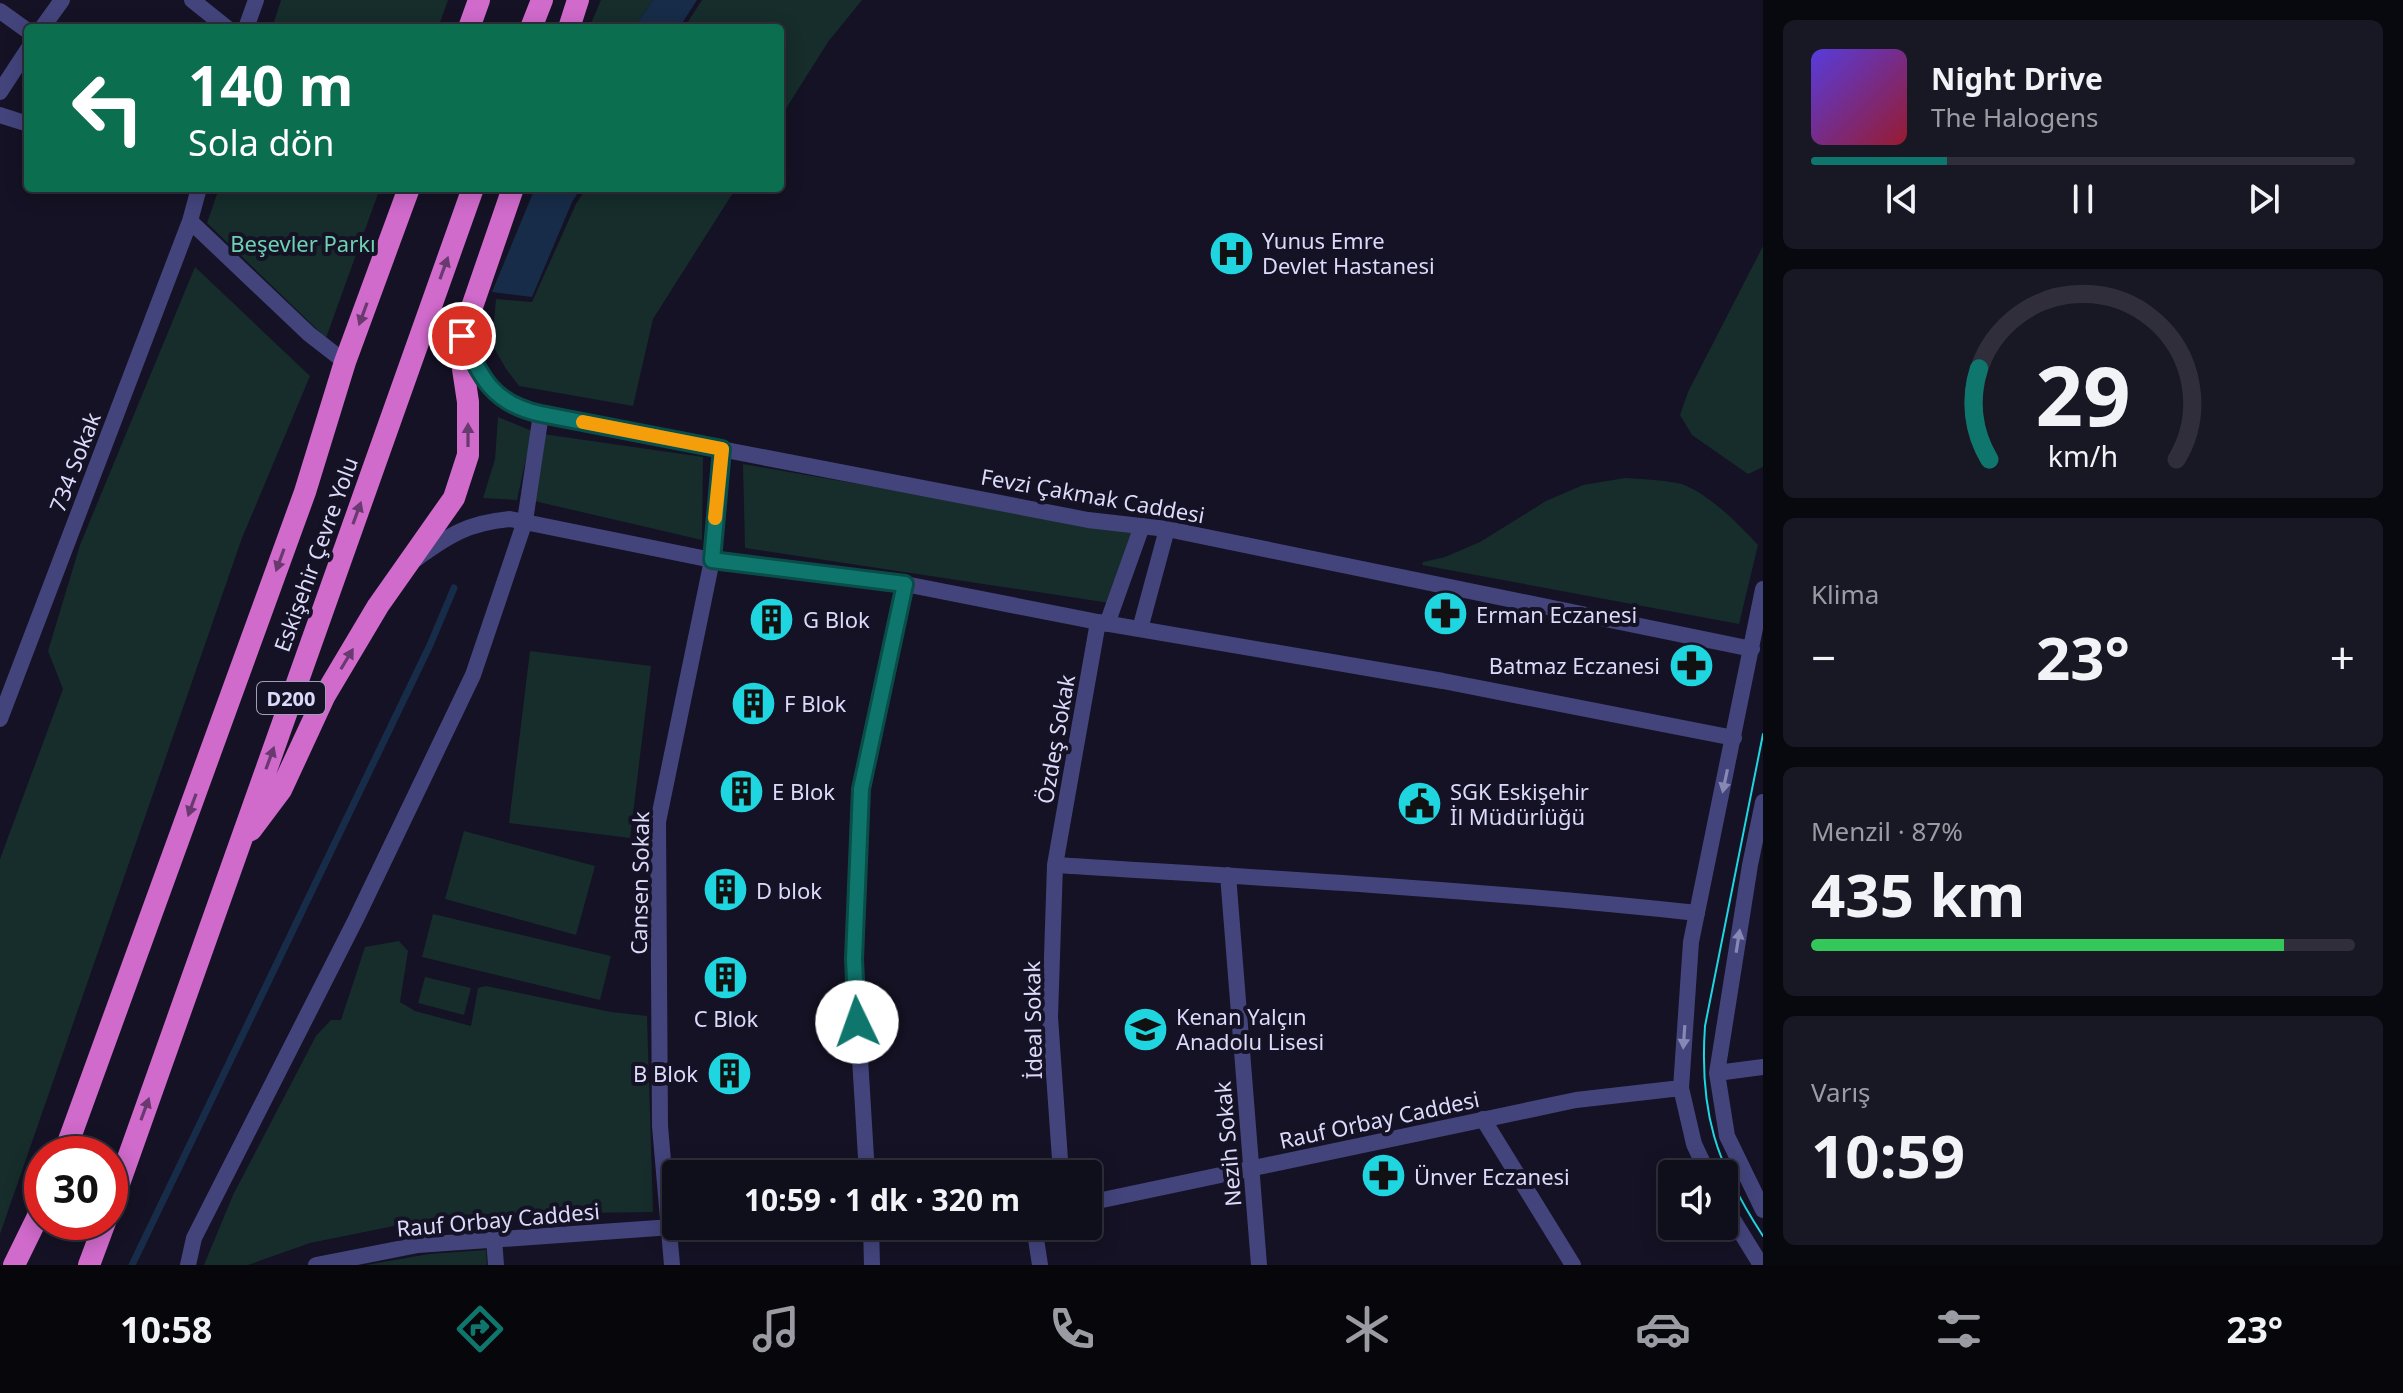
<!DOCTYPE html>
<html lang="tr">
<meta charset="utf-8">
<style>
body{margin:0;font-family:"Noto Sans",sans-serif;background:#181724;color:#f1f3f6;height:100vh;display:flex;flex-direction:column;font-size:30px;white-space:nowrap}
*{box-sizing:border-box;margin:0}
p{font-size:26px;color:#9b9ca3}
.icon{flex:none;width:44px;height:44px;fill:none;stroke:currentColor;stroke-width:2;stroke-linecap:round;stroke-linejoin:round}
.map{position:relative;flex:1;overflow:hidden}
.panel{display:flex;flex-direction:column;gap:20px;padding:20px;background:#08080f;width:640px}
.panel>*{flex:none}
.guide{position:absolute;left:24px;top:24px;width:760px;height:168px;border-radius:8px;box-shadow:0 4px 20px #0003,0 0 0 2px #2f2e3a;background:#0b6e4f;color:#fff;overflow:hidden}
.fabs{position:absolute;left:1658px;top:1160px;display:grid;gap:16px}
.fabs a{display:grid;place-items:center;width:80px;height:80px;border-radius:8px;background:#0f0e1b;box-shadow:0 4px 20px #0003,0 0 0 2px #2f2e3a;font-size:40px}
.speed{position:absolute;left:24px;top:1136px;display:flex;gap:16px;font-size:40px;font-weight:700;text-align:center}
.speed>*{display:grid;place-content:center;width:104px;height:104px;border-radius:50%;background:#0f0e1b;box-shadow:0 4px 20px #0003,0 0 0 2px #2f2e3a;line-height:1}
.speed .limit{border:12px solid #d22;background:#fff;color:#111}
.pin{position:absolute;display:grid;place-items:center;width:68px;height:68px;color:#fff;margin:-34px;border:4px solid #fff;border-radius:50%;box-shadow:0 2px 8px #0007}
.me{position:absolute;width:88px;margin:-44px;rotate:357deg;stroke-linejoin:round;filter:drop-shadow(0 0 6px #0008)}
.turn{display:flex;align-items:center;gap:28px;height:168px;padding:0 32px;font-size:36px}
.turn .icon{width:104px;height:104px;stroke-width:2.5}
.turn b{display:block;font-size:56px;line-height:68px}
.big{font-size:60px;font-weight:700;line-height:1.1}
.panel .card{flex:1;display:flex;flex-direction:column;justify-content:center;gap:12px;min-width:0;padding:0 28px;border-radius:12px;background:#181724}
.panel .dial{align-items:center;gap:0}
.dial svg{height:208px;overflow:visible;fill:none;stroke:#2f2e3a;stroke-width:7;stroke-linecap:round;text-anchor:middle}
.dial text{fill:#f1f3f6;stroke:none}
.song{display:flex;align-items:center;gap:24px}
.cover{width:96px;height:96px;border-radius:12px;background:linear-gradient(135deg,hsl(250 70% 55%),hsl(350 70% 35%))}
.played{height:8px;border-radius:4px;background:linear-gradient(90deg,#0f766e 25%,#2f2e3a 25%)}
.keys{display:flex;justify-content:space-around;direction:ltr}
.heat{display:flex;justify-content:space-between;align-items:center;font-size:44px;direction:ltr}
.charge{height:12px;border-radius:6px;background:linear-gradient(90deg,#34c759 87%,#2f2e3a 0)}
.trip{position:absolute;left:662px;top:1160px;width:440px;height:80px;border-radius:8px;background:#0f0e1b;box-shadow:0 4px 20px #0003,0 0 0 2px #2f2e3a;font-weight:700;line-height:80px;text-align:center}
.dock{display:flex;height:128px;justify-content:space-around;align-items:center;background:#06060b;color:#9b9ca3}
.dock .icon{width:56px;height:56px}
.dock .on{color:#0f766e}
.dock b{font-size:36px;color:#f1f3f6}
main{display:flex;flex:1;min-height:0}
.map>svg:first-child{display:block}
</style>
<main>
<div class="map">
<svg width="1763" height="1265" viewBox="0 0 1763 1265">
<rect width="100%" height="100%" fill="#141224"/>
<path fill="#162d2b" d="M281 0H448L438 28H272Z
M601 0H653L634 28H589Z
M702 0H862L828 42 780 118V28H684Z
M219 188H380L326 338 207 223Z
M586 188H736L653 319 633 406 519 386 506 369 492 344 496 299 532 302 576 204Z
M1763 246V467L1748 474 1692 435 1680 415 1688 392Z
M195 267 310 376 242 538 0 1234V859L63 689 48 651 80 545Z
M498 417 532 431 517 500 483 498 495 459Z
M543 434 703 457 702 540 530 500Z
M743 464 1135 532 1110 603 745 548Z
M1625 478C1642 479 1660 480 1677 483 1703 488 1740 525 1758 545L1739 624 1422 565 1423 562 1445 557 1480 542 1546 501 1583 485Z
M530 651 651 666 630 838 509 823Z
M464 831 595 866 576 935 445 899Z
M433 914 611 956 600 1000 422 957Z
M399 941 408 951 400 1002 415 1011 471 1026 478 988 486 986 611 1012 647 1016 653 1212 448 1215 310 1243 248 1265H204L233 1195 316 1036 331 1020H341L365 947Z
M425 977 471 988 464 1015 418 1003Z
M486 1250 487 1265H366L429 1254Z"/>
<path fill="#172c48" d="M653 0H697L679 28H634Z
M535 188H581L572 202 532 297 492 292Z"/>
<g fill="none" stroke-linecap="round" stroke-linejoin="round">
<path stroke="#172c48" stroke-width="7" d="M132 1265 430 645 454 588"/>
<path stroke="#43447c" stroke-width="16" d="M192 0 227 28
M0 11 28 31
M42 28 62 0
M246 28 256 0
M0 92 28 49
M0 115 28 124
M190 221 309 334 345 362
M416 559C449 535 468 523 510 519L712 560 905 584 1098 622
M1107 624 1142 526
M1140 629 1167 529
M0 719 190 221 199 188
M1055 865 1050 1017 1061 1174
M1228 875 1259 1265
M1697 913C1483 890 1269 878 1055 865L1098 622 1443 681 1734 738
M1483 1119 1573 1265
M867 1174 854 959 861 789 905 584
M871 1226 872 1265
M1034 1226 1040 1265
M494 1239 496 1265
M188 1265 194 1238 356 919 473 675 525 521 541 414
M672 1265 660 1126 658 822 712 560 722 449"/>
<path stroke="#43447c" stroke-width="16" d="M464 341C479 372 494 401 529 412L1088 520 1167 529 1752 649
M1763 802 1750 865 1717 1073 1727 1136 1763 1210
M1717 1073 1763 1067
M1708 1174 1694 1144 1681 1088 1691 942 1763 589
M1088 1203 1576 1100 1681 1088
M1724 1205 1761 1265
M316 1265 418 1245 686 1226"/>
<path stroke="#d06acb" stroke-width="22" d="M469 28 479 0
M531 28 542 0
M569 28 578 0
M251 830 281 790 325 695 378 606 454 498 468 455V402L462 362V336L513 188
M64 1154 305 492 345 362 409 188
M110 1209 473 188
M14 1265 42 1208
M89 1265 105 1222"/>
<path stroke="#1fd6e0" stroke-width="2" d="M1763 734 1705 1026C1699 1112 1716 1164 1763 1236"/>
</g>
<defs><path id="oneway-solid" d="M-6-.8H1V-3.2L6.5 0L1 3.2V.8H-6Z" transform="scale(2)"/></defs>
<g fill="#693a6f">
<use href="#oneway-solid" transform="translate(444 268) rotate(-70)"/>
<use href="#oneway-solid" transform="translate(363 314) rotate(110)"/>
<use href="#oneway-solid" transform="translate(468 435) rotate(-90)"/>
<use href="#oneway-solid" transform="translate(357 513) rotate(-70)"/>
<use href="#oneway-solid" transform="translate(280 560) rotate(110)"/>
<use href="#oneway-solid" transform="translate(347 659) rotate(-59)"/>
<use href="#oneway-solid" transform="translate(270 758) rotate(-70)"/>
<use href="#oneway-solid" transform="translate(192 805) rotate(110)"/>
<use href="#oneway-solid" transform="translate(145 1109) rotate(-70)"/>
</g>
<g fill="#8888b5">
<use href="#oneway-solid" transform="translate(1725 781) rotate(102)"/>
<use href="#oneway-solid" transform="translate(1738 941) rotate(-81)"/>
<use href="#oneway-solid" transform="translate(1684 1037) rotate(94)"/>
</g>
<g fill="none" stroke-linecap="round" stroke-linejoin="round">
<defs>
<path id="route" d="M462 336C481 378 493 404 541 414L722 449 712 560 905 584 861 789 854 959 857 1022"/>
</defs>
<use href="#route" stroke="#0a4d48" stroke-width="20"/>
<use href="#route" stroke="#0f766e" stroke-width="14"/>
<path stroke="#f59e0b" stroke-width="14" d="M583 422 722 449 715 518"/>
</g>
<defs>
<symbol id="hospital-disc" viewBox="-11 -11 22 22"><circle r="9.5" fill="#1fd6e0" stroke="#141224"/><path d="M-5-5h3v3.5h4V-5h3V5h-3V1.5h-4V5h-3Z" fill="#111"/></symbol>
<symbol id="pharmacy-disc" viewBox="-11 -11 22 22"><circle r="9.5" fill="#1fd6e0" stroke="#141224"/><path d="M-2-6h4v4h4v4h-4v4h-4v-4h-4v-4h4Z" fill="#111"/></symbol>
<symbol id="building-disc" viewBox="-11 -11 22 22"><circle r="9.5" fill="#1fd6e0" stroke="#141224"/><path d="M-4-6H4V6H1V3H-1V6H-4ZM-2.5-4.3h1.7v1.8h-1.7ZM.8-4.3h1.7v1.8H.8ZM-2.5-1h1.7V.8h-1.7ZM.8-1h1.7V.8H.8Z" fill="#111"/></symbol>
<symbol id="civic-disc" viewBox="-11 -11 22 22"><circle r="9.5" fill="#1fd6e0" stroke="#141224"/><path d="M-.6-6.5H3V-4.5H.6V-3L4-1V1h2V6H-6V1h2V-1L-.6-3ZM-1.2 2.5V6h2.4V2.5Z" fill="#111"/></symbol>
<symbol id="school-disc" viewBox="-11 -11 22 22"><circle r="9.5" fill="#1fd6e0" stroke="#141224"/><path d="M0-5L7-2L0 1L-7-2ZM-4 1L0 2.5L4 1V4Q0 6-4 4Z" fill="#111"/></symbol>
</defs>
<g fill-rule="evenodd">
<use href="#hospital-disc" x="1206" y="228" width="51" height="51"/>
<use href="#pharmacy-disc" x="1420" y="588" width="51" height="51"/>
<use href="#building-disc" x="746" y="594" width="51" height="51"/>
<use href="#pharmacy-disc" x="1666" y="640" width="51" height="51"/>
<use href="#building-disc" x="728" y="678" width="51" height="51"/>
<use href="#building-disc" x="716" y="766" width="51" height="51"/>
<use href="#civic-disc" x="1394" y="778" width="51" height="51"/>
<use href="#building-disc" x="700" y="864" width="51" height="51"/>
<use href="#building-disc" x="700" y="952" width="51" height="51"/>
<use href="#school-disc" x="1120" y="1004" width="51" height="51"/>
<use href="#building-disc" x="704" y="1048" width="51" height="51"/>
<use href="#pharmacy-disc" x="1358" y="1150" width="51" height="51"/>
</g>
<g text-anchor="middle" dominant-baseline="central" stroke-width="8" stroke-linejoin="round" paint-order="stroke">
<rect fill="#141224" stroke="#a09eba" stroke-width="2" x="257" y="682" width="68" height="32" rx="6"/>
<g font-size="20" font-weight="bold" fill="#dcdafa">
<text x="291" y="698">D200</text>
</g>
<g font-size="22" fill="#dcdafa" stroke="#141224" text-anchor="start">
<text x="1262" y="240">Yunus Emre<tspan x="1262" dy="25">Devlet Hastanesi</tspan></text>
<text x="1476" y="614">Erman Eczanesi</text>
<text x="803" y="619">G Blok</text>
<text x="1660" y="665" text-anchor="end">Batmaz Eczanesi</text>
<text x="784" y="703">F Blok</text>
<text x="772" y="791">E Blok</text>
<text x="1450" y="791">SGK Eskişehir<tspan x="1450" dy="25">İl Müdürlüğü</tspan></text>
<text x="756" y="890">D blok</text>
<text x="1176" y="1016">Kenan Yalçın<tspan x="1176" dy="25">Anadolu Lisesi</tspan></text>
<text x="726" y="1018" text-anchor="middle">C Blok</text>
<text x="698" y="1073" text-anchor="end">B Blok</text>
<text x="1414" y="1176">Ünver Eczanesi</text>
</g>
<g font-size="22" fill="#6fd1b4" stroke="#141224">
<text x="303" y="243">Beşevler Parkı</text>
</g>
<g font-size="22" fill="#dcdafa" stroke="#141224">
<text transform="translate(74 462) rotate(-69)">734 Sokak</text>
<text transform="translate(1093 495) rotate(10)">Fevzi Çakmak Caddesi</text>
<text transform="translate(315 554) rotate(-70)">Eskişehir Çevre Yolu</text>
<text transform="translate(1055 739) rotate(-80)">Özdeş Sokak</text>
<text transform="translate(639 883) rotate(-89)">Cansen Sokak</text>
<text transform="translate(1032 1020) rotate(-91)">İdeal Sokak</text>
<text transform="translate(1379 1119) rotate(-12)">Rauf Orbay Caddesi</text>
<text transform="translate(1227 1144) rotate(-95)">Nezih Sokak</text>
<text transform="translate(498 1219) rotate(-5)">Rauf Orbay Caddesi</text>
</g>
</g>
</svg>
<div class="fabs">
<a><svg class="icon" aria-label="sound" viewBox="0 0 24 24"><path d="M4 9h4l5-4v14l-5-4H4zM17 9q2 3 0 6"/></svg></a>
</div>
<div class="speed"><div class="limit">30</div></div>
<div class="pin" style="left:462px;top:336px;background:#d93025"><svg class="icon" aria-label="arrive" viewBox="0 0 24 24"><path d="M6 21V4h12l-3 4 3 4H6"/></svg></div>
<svg class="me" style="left:857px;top:1022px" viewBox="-20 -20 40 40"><circle r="19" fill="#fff"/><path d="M0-13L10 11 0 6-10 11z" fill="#0f766e"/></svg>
<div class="trip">10:59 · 1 dk · 320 m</div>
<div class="guide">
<div class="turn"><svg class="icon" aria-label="left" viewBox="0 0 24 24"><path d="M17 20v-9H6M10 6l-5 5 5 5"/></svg><div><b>140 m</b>Sola dön</div></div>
</div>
</div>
<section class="panel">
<div class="card">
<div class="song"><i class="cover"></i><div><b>Night Drive</b><p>The Halogens</p></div></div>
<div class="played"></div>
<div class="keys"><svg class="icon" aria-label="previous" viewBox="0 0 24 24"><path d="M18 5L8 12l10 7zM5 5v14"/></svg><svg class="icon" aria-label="pause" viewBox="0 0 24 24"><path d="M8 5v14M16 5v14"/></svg><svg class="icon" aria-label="next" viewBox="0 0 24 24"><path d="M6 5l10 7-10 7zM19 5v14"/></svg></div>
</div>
<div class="card dial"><svg viewBox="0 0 100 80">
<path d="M14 69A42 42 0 1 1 86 69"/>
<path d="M14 69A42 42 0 0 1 10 34" stroke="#0f766e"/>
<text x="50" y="56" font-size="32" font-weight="700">29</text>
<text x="50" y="72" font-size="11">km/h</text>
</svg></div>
<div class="card"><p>Klima</p>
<div class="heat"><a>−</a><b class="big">23°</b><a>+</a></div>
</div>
<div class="card"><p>Menzil · 87%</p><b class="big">435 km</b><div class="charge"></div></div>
<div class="card"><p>Varış</p><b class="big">10:59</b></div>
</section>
</main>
<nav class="dock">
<b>10:58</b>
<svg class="icon on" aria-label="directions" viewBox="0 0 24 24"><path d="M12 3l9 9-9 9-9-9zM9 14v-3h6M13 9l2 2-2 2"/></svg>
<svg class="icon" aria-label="music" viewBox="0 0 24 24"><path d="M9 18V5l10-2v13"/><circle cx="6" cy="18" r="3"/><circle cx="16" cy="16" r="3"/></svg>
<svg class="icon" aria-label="phone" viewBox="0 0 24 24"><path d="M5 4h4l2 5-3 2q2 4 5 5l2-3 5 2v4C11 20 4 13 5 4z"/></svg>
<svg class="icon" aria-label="climate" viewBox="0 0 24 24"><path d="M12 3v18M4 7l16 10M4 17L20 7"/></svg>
<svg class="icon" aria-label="car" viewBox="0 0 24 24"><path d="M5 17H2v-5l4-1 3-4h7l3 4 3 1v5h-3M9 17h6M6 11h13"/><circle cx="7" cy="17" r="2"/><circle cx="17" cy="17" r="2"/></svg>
<svg class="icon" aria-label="filters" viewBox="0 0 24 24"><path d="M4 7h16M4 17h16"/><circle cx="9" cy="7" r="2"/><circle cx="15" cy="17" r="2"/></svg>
<b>23°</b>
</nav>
